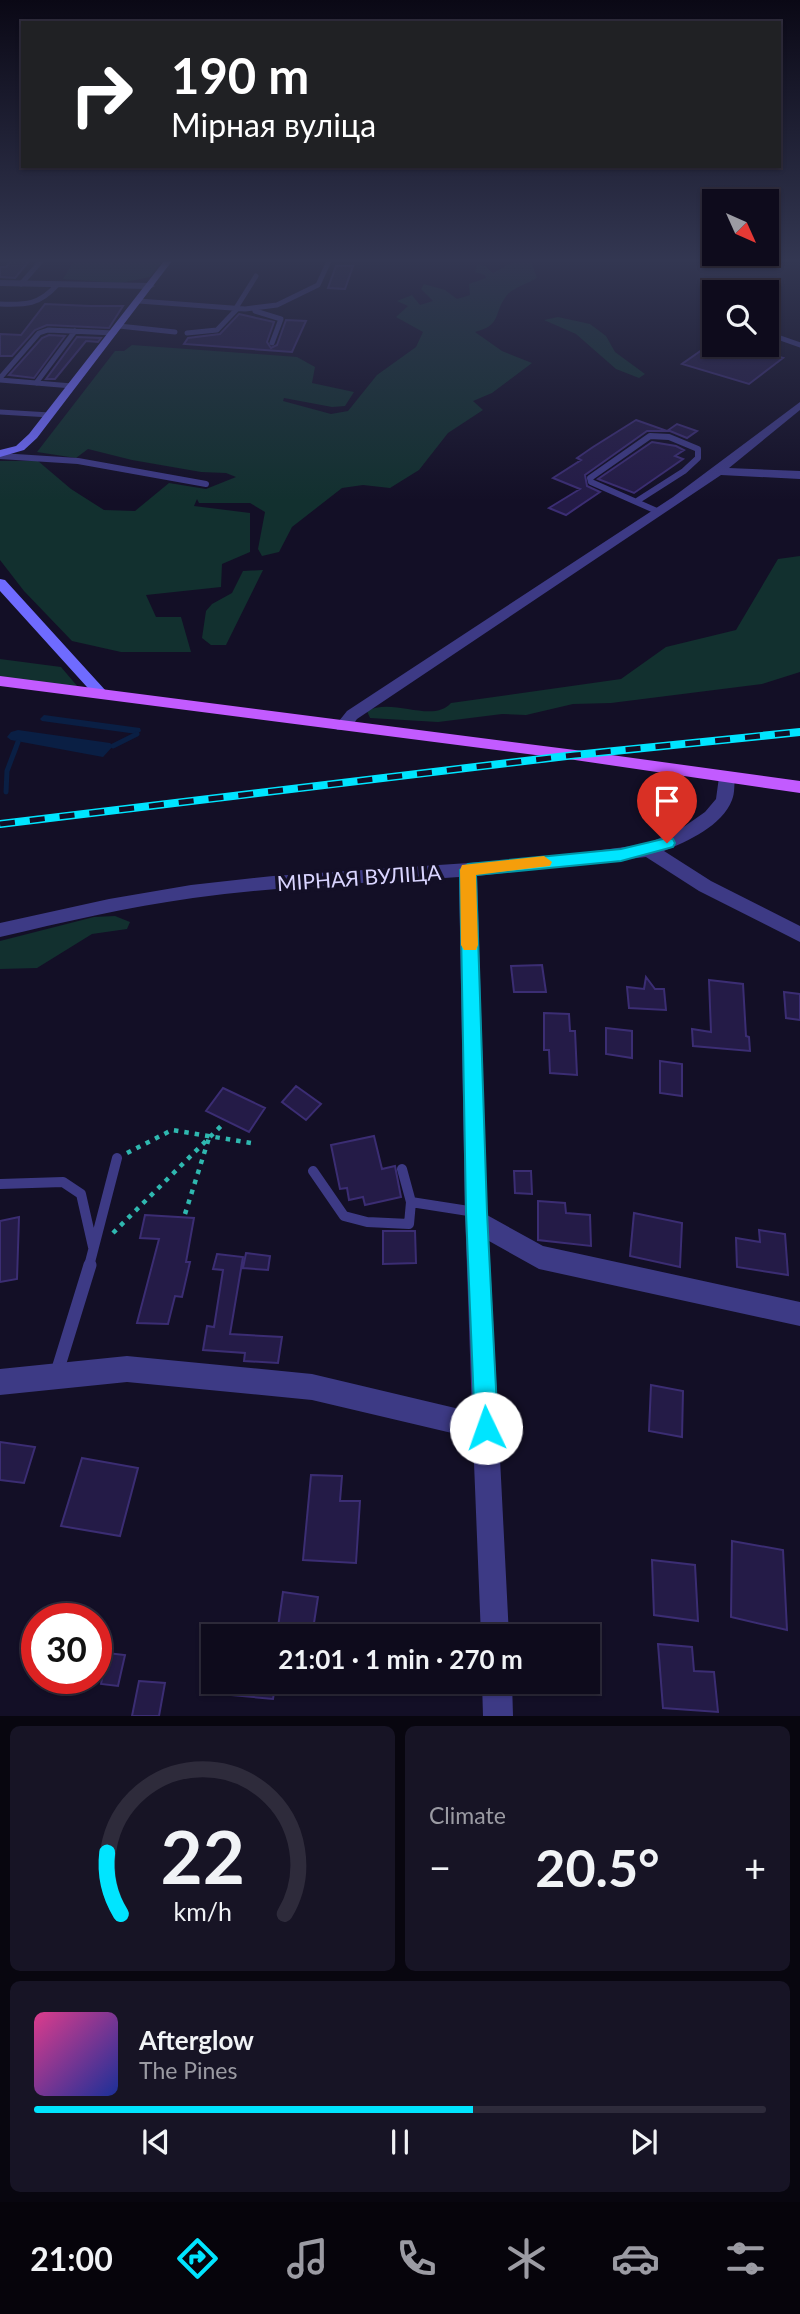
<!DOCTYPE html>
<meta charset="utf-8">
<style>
body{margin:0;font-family:Lato,sans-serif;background:#171425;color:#f1f3f6;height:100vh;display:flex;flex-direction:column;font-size:26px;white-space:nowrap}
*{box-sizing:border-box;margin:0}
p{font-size:23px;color:#9b9ba3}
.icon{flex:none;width:38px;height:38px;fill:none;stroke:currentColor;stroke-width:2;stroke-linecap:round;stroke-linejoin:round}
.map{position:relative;height:1716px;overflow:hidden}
.side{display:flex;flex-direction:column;gap:10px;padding:10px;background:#08060f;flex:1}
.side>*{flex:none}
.banner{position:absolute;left:21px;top:21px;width:760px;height:147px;border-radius:0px;box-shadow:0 2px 5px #0004,0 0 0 2px #2e2b3b;background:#202124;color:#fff;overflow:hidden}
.needle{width:46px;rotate:135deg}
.fabs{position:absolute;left:702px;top:189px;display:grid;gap:14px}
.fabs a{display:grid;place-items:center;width:77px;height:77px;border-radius:0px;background:#0e0b1c;box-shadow:0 2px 5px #0004,0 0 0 2px #2e2b3b;font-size:35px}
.speed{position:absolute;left:21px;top:1603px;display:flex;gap:14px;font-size:35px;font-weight:700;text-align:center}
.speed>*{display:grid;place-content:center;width:91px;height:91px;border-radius:50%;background:#0e0b1c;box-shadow:0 2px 5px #0004,0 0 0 2px #2e2b3b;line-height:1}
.speed .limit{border:10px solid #d22;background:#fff;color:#111}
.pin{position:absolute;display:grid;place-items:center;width:60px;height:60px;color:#fff;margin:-72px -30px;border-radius:50% 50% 50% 0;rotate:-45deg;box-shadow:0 0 7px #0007}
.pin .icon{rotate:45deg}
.me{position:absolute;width:77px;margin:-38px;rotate:357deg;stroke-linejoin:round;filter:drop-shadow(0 0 5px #0008)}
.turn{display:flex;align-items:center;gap:24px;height:147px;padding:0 35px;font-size:32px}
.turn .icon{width:91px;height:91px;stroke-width:2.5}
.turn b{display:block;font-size:49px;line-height:60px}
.big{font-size:52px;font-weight:700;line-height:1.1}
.side .card{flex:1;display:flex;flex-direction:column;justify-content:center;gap:10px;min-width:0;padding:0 24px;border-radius:10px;background:#171425}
.side .dial{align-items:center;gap:0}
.dial svg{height:182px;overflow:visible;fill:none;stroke:#2e2b3b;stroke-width:7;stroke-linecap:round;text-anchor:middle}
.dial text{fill:#f1f3f6;stroke:none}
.song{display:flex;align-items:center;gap:21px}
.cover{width:84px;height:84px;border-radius:10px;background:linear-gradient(135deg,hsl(330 70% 55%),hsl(230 70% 35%))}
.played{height:7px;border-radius:4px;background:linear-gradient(90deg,#00e5ff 60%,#2e2b3b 60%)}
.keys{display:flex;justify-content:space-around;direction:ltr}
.heat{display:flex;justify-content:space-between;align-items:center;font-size:38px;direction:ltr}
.side .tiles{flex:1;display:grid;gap:10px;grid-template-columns:1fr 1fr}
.card:last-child{grid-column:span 2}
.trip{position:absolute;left:201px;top:1624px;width:399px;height:70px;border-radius:0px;background:#0e0b1c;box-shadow:0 2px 5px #0004,0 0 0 2px #2e2b3b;font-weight:700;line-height:70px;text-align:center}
.tab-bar{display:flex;height:112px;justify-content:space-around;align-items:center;background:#06040b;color:#9b9ba3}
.tab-bar .icon{width:49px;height:49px}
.tab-bar .on{color:#00e5ff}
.tab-bar b{font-size:32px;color:#f1f3f6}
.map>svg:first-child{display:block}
</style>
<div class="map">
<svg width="800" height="1716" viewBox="0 0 800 1716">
<rect width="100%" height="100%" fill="#130f26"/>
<path fill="#12302f" d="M74 261H163L150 277 120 283 63 279Z
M511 261H541L532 264 537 278C529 283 513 288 507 295 493 312 503 325 475 332L502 351 532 363 492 393 473 401 483 410 448 433 419 470 390 488 363 485 342 488 292 527 279 552 262 556 258 549 265 512 250 503H199L197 499 194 506 250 513V552L222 564 221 587 146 595 156 617H181L191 652H121L72 641 24 591 0 560V461H38L71 489 104 510 135 511 169 483 206 489 236 477 226 473 201 472 132 460 88 449 76 458 37 452 115 351H124L132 345 297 357 315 367 312 383 354 392 345 406 332 407 284 398 283 401 331 414 348 411 377 375 416 347 423 332 396 317 408 306 397 301 412 295 420 305 433 301 421 289 424 284 445 290 457 299 470 295 469 284 486 278 485 275 475 272 477 265 485 266 493 273 513 262Z
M558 317 590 324 606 336 615 352 645 374 639 378 616 369 576 334 544 320Z
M800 556V672L762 684 611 703 573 704 526 715 502 714 438 722 370 718 367 711C393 697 432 724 451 703L621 679 666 647 736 630 778 559Z
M263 570 226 645H211L202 638 206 611 212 604 232 593 243 571Z
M0 659 61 667 78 687 0 678Z
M115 916 130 922 127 929 92 934 37 968 0 969V941L94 917Z"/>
<path fill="#0a1f44" d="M44 715 140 728 141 731 137 734 42 721 40 719Z
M18 730 110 743 113 746 103 757 11 740 7 737 11 732Z"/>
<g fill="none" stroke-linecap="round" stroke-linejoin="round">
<path stroke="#0a1f44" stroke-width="5" d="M113 746 137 734
M6 792 7 771 18 742"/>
</g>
<path fill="#241b47" stroke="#3b2d73" stroke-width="2" d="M11 261H29L15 278 0 277V267H6Z
M336 266H353L345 289 328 288Z
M45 304 90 306H123L109 328 47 325 35 330 12 356H0V334L21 335Z
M239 314 274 322 267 342 271 348 277 345 286 320 306 321 292 352 184 344 188 338 220 334Z
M49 335 65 336 34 378 9 375 42 338Z
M77 337 101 338 98 342 86 341 55 379H46Z
M709 345H737L783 358 749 384 682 364Z
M636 420 667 431 677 424 697 431 687 438 670 431H647L585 475 587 486 600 492 566 515 549 508 580 489 553 478 581 460 577 458 593 447Z
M652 442 676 446 684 450 675 456 683 459 634 493 598 479Z
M542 965 546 992H514L511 966Z
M646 977 655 989H664L666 1010 629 1008 627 987 644 989Z
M709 980 743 984 746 1036 749 1037 750 1051 693 1046 692 1029 711 1032Z
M784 992 800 994V1020L786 1018Z
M544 1013 569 1014 570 1031H575L577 1075 550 1073 549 1050H544Z
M606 1028 632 1031V1058L606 1054Z
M660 1061 682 1064V1096L660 1093Z
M296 1086 321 1104 306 1120 282 1102Z
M223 1088 265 1108 249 1132 206 1111Z
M374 1136 382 1169 395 1166 401 1197 365 1205 363 1197 349 1200 347 1188 340 1189 331 1145Z
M514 1171H531L532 1194 515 1193Z
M538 1201 565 1203 566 1213 590 1215 591 1246 538 1240Z
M634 1213 682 1223 680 1267 630 1256Z
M145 1215 194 1218 186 1262H190L182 1297 175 1296 168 1324 137 1323 159 1239 140 1238Z
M19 1217 17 1279 0 1282V1221Z
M759 1230 785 1234 788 1275 737 1267 736 1238 760 1242Z
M383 1231H415L416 1263 383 1264Z
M246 1253 270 1256 268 1270 243 1268Z
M217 1254 243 1257 230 1334 282 1337 278 1363 244 1361 245 1353 203 1350 207 1326 214 1327 223 1270 213 1269Z
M651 1385 683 1391 682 1437 649 1431Z
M0 1442 35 1447 24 1483 0 1480Z
M82 1458 138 1468 120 1536 61 1526Z
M311 1475 342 1476 340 1501H360L356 1563 303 1560Z
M732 1541 783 1550 787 1630 731 1617Z
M652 1560 695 1565 698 1621 654 1615Z
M283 1592 318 1597 312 1636 277 1634Z
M658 1644 692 1647 694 1671 714 1672 718 1712 663 1708Z
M107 1653 125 1655 118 1686 101 1684Z
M139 1681 165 1683 159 1716H132Z
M234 1682H276L273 1699 232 1695Z"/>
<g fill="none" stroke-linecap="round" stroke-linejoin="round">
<path stroke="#2fb8b0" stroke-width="4.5" stroke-dasharray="4.5 6" stroke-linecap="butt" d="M127 1153 172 1130 251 1143
M185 1214 209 1138
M113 1233 221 1126"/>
<path stroke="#3d3a85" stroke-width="5" d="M21 284 41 261
M139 301 245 309 277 305 318 285 329 261
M0 304C26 305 39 305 57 285
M236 308 256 276
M255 311 281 319 272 343
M119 326 175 332
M187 333 217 330 238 308
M766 333 800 345
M0 378 39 333 48 330 114 333
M0 380 72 386
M36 383 75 331
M0 412 50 415"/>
<path stroke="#3d3a85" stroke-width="6" d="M0 456 78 461 206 484
M637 501 684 471 698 458V449L669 437 650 436 590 478 591 482 659 512"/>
<path stroke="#3d3a85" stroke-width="10" d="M402 1169 411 1202 475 1212
M313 1171 344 1216 367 1222 409 1224 411 1202
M0 1184 63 1182 81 1194 93 1247
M89 1266 117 1158"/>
<path stroke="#3d3a85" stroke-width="13" d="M57 1372 90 1265"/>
<path fill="#3d3a85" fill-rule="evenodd" d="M0 280 150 283 155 286 150 289 0 286Z
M800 402V410L729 468 800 471V479L721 475 357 719 349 730H337L335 726 347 711 673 497Z
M727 771 735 777C734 784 735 793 732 800 722 826 688 841 664 851L711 881 800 926V942L699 891 646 857 477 876 487 1215 543 1246 800 1302V1326L539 1269 489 1241 509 1636H481L473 1438 312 1400 127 1382 0 1395V1369L127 1356 312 1374 472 1412 465 1212 459 877C371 883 282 886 193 898 128 907 64 922 0 937V923L109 899 191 885 273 876 542 858 647 844 685 826 705 812 716 799 719 777Z
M482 1682H512L513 1716H483Z"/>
<path fill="#6f6bff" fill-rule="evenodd" d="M164 261H172L37 438 24 450 0 457V450L16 446 29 434Z
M0 579 5 580 106 691 109 694 106 697H96L0 591Z"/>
<path fill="#c25bff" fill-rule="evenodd" d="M0 676 575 750 800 781V793L575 760 0 686Z"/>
<defs>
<path id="rail" d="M0 824 575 755 800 732"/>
</defs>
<use href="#rail" stroke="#00e5ff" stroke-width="8"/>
<use href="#rail" stroke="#130f26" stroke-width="5" stroke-dasharray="15" stroke-linecap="butt"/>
</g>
<linearGradient id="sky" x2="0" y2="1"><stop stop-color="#0a0815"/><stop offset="0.52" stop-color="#333752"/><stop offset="1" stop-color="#333752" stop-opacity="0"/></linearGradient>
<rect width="800" height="501" fill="url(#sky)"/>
<path fill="#00e5ff" stroke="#0095a6" stroke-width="2" d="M667 838 673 839 675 843 673 847 621 861 476 875 487 1212 498 1428 495 1437 486 1440 478 1437 475 1428 466 1212 460 870 468 864 621 849Z"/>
<path fill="#f59e0b" d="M544 856 552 862 550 866 476 875 478 945 476 950H464L461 945 460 870 462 865Z"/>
<g text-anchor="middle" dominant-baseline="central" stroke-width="7" stroke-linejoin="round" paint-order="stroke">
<g font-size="21" fill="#d9d4ff" stroke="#130f26">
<text transform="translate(359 877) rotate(-4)">МІРНАЯ ВУЛІЦА</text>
</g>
</g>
</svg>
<div class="fabs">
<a><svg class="needle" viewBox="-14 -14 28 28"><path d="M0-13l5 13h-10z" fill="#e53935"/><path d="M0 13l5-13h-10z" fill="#9b9ba3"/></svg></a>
<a><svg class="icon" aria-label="search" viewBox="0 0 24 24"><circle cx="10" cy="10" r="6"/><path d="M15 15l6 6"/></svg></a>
</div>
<div class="speed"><div class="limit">30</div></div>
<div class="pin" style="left:667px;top:843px;background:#d93025"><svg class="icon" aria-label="arrive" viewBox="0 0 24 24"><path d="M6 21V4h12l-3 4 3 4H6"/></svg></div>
<svg class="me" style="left:486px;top:1428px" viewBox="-20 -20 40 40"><circle r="19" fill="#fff"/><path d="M0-13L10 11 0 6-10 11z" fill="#00e5ff"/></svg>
<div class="trip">21:01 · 1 min · 270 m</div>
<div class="banner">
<div class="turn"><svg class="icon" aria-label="right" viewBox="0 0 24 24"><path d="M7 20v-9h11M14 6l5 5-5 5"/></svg><div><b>190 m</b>Мірная вуліца</div></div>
</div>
</div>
<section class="side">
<div class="tiles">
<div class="card dial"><svg viewBox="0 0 100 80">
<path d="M14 69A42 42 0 1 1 86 69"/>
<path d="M14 69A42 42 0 0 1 8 42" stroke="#00e5ff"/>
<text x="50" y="56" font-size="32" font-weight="700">22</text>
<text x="50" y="72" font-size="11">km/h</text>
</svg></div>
<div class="card"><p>Climate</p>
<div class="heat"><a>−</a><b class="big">20.5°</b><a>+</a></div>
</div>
<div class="card">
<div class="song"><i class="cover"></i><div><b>Afterglow</b><p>The Pines</p></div></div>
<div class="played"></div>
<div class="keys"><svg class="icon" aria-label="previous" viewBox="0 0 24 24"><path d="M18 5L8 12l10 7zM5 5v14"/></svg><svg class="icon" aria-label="pause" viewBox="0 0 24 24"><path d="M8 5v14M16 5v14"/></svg><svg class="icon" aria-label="next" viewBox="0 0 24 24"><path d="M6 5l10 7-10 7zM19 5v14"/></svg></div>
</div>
</div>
</section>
<nav class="tab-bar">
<b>21:00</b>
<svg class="icon on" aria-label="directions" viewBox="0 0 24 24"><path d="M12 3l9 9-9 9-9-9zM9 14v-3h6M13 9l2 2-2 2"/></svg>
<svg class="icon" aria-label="music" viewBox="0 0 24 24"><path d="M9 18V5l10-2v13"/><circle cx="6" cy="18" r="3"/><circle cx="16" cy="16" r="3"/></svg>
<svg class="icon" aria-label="phone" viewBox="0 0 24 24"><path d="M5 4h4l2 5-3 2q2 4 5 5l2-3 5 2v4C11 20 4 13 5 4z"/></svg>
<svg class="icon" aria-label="climate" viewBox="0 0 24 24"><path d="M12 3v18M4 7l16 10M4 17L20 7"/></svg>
<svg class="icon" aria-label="car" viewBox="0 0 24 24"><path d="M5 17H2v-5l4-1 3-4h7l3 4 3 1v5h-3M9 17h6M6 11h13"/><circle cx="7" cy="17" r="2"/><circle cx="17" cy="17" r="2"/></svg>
<svg class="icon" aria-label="filters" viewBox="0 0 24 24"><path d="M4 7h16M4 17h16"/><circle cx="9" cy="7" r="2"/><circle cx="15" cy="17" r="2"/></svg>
</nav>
